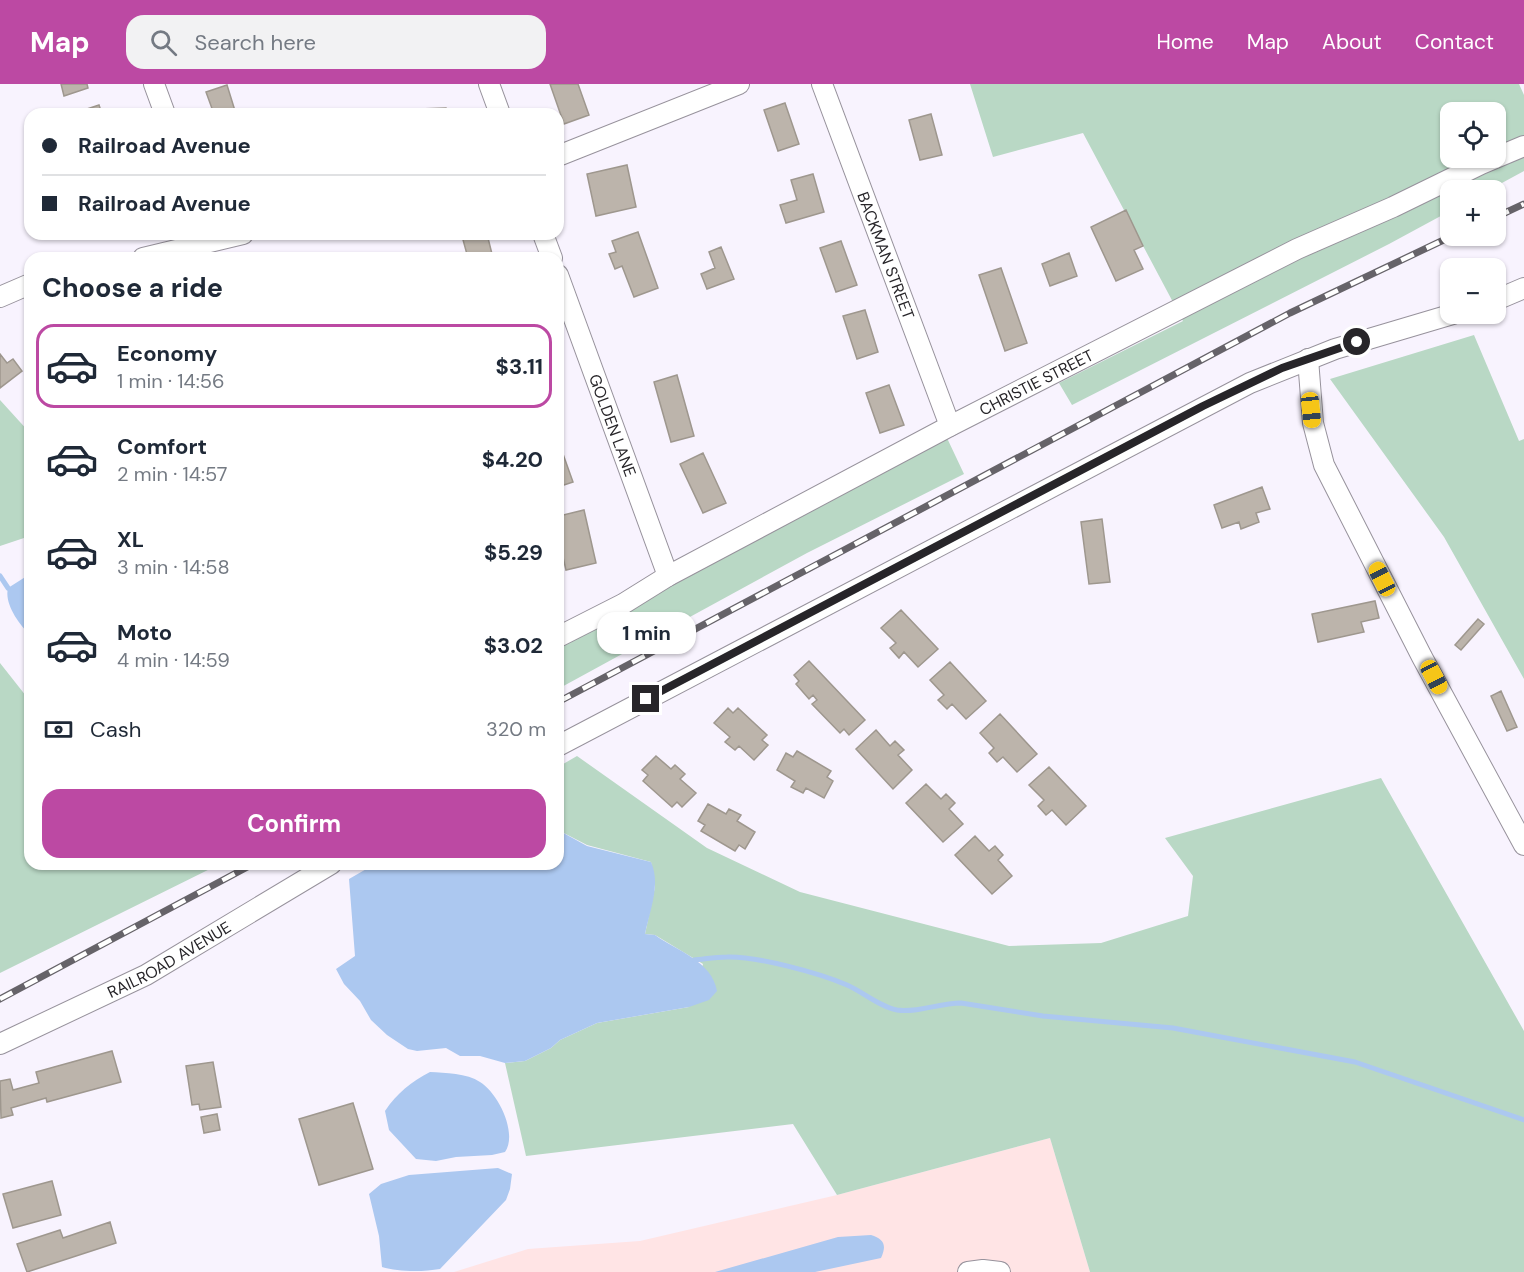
<!DOCTYPE html>
<meta charset="utf-8">
<style>
:root{--surface:#fff;--page:#f2f2f3;--text:#1f2937;--muted:#747a83;--line:#e0e1e3;--accent:#bc49a3}
body{margin:0;font-family:"DM Sans",sans-serif;background:var(--page);color:var(--text);height:100vh;display:flex;flex-direction:column;font-size:22px;white-space:nowrap}
*{box-sizing:border-box;margin:0}
p{font-size:20px;color:var(--muted)}
.icon{flex:none;width:33px;height:33px;fill:none;stroke:currentColor;stroke-width:2;stroke-linecap:round;stroke-linejoin:round}
.map{position:relative;flex:1;overflow:hidden}
.drawer{position:absolute;left:24px;top:168px;width:540px;height:618px;display:flex;flex-direction:column;background:var(--surface);border-radius:18px;box-shadow:0 2px 4px #0004}
.drawer>*{flex:none}
.hud{position:absolute;left:24px;top:24px;width:540px;height:132px;border-radius:18px;box-shadow:0 2px 4px #0004;display:grid;align-content:center;height:132px;padding:0 18px;background:var(--surface)}
.tools{position:absolute;left:1440px;top:18px;display:grid;gap:12px}
.tools a{display:grid;place-items:center;width:66px;height:66px;border-radius:12px;background:var(--surface);box-shadow:0 2px 4px #0004;font-size:30px}
.end{position:absolute;width:27px;height:27px;margin:-14px;border:8px solid #272529;background:#fff;box-shadow:0 0 0 3px #fff}
.from{border-radius:50%}
.bubble{position:absolute;height:42px;border-radius:18px;background:var(--surface);box-shadow:0 2px 4px #0004;font-size:20px;font-weight:700;line-height:42px;text-align:center}
.car{position:absolute;width:18px;height:36px;margin:-18px -9px;border-radius:8px;box-shadow:0 0 4px 2px #0007;background:linear-gradient(#f5c518 24%,#345 0 40%,#f5c518 0 76%,#345 0 86%,#f5c518 0)}
.hud b{display:flex;align-items:center;gap:21px;height:57px;font-size:22px}
.hud b+b{border-top:2px solid var(--line)}
.hud i{width:15px;height:15px;background:var(--text)}
ul{padding:0;list-style:none}
li{display:flex;align-items:center;gap:18px;height:84px;margin:0 12px 9px;padding:0 6px;border:3px solid transparent;border-radius:18px}
li div{flex:1}
li b{display:block;font-size:22px}
li em{font-style:normal;font-weight:700}
li.current{border-color:var(--accent)}
li>.icon{width:54px;height:54px;stroke-width:1.5}
h2{padding:0 18px;font-size:27px;line-height:72px}
.pay{display:flex;align-items:center;gap:15px;height:66px;padding:0 18px;font-size:22px}
.pay p{margin-inline-start:auto}
.button{display:flex;gap:12px;margin-top:auto;padding:12px 18px}
.button a{flex:1;height:69px;border-radius:18px;background:var(--accent);color:#fff;font-size:24px;font-weight:700;line-height:69px;text-align:center}
header{display:flex;align-items:center;gap:36px;box-sizing:border-box;height:84px;padding:0 30px;background:var(--accent);color:#fff}
header strong{font-size:28px}
nav{display:flex;gap:33px;margin-inline-start:auto;font-size:21px}
.search{width:420px;height:54px;background:var(--page);display:flex;align-items:center;gap:15px;box-sizing:border-box;padding:0 21px;border-radius:18px;color:var(--muted);font-size:22px}
.map>svg:first-child{display:block}
.education{fill:#ffe4e5}
.green{fill:#b9d8c5;fill-rule:evenodd}
.water{fill:#acc8f0}
.lines{fill:none;stroke-linecap:round;stroke-linejoin:round}
.stream{stroke:#acc8f0;stroke-width:5}
.building{fill:#bcb4ab;stroke:#9e978e;stroke-width:1.5}
.minor-casing{stroke:#97929c;stroke-width:22}
.minor{stroke:#fff;stroke-width:20}
.rail-casing{stroke:#666369;stroke-width:7}
.rail{stroke:#fff;stroke-width:4.5;stroke-dasharray:14;stroke-linecap:butt}
.route{stroke:#272529;stroke-width:8}
.labels{text-anchor:middle;dominant-baseline:central;stroke-width:4.5;stroke-linejoin:round;paint-order:stroke}
.street-label{font-size:16px;fill:#272529;stroke:#fff}
</style>
<header>
<strong>Map</strong>
<div class="search"><svg class="icon" aria-label="search" viewBox="0 0 24 24"><circle cx="10" cy="10" r="6"/><path d="M15 15l6 6"/></svg>Search here</div>
<nav><a>Home</a><a>Map</a><a>About</a><a>Contact</a></nav>
</header>
<div class="map">
<svg width="1524" height="1188" viewBox="0 0 1524 1188">
<rect width="100%" height="100%" fill="#f8f3fe"/>
<path class="education" d="M1050,1054l40,134h-636l74,-23 112,-8 197,-46z"/>
<path class="green" d="M970,0h549l5,11v76l-35,19h-39v21l-61,33 -317,161 -13,-22 124,-62 -100,-188 -90,24zM1450,28h46v46h-46z
M1474,251l45,106 5,-2v240l-80,-142 -114,-158z
M0,316l30,33v103l-30,10z
M947,354l17,36 -157,79 -249,136v-46z
M0,579l30,38v163h190l-220,109z
M577,672l130,92 93,44 209,54 92,-3 87,-27 5,-40 -28,-38 216,-60 143,253v241h-434l-40,-134 -213,57 -44,-71 -267,32 -21,-93 20,-2 26,-13 9,-8 37,-17 92,-16 14,-43 -48,-29 -10,-1 10,-47 -4,-25 -64,-17 -29,-15v-63z"/>
<path class="water" d="M30,490v61c-11,-11 -26,-31 -22,-47z
M558,746l29,16 64,16c10,22 -1,48 -6,72l10,1c22,16 57,26 62,56l-8,9 -20,7 -92,16 -37,17 -9,8 -26,13 -20,2 -25,-7h-20l-14,-8 -29,3 -9,-2 -21,-14 -16,-15 -11,-19 -16,-17 -8,-15 19,-13 -6,-77 26,-15h183z
M430,988c15,1 37,1 50,10 18,11 38,51 25,70l-13,3 -36,2 -20,4 -20,-2 -27,-29 -4,-19c12,-18 26,-29 45,-39z
M498,1084l14,6 -2,15 -4,11 -66,69c-17,3 -42,3 -58,-2l-3,-31 -10,-42 12,-10 28,-9z
M871,1151c13,4 16,10 10,23l-66,14h-100l123,-35z"/>
<g class="lines">
<path class="stream" d="M0,492l8,12
M694,876c11,-1 22,-3 33,-3 30,-1 92,16 120,28 16,7 33,22 50,25 21,3 42,-7 64,-7l82,13 130,12 182,34 169,58"/>
</g>
<path class="building" d="M61,0h26l1,4 -24,8z
M550,0h28l11,31 -25,9z
M227,1l9,29h-22l-8,-22z
M785,19l14,41 -21,7 -14,-41z
M99,21l3,9h-30z
M446,24l1,6h-27l-1,-5z
M931,30l11,41 -22,5 -11,-40z
M627,81l9,42 -40,9 -9,-42z
M813,90l11,38 -38,11 -6,-18 17,-5 -6,-20z
M1126,126l17,36 -9,4 9,19 -27,12 -25,-54z
M638,148l20,56 -24,9 -12,-31 -7,3 -6,-15 7,-2 -4,-11z
M472,150h15l6,24h-25l-6,-22z
M841,157l16,44 -21,7 -16,-44z
M721,163l13,32 -27,10 -6,-15 14,-6 -6,-16z
M1069,169l8,23 -27,10 -8,-22z
M1001,184l26,75 -22,8 -26,-76z
M865,226l13,42 -21,7 -14,-43z
M0,270l7,9 6,-4 9,12 -22,17z
M677,291l17,61 -23,6 -17,-60z
M889,301l15,40 -24,8 -14,-40z
M558,356l15,42 -15,5z
M703,369l23,50 -23,10 -23,-49z
M1262,403l8,22 -14,4 3,9 -18,7 -2,-7 -17,6 -8,-23z
M584,426l12,53 -30,7 -8,-34v-5l4,-1 -3,-14z
M1102,435l8,63 -21,2 -8,-62z
M1375,517l4,17 -18,4 3,10 -46,10 -6,-28z
M901,526l37,39 -20,18 -14,-15 -5,6 -9,-10 6,-5 -15,-15z
M1478,535l6,5 -23,26 -6,-5z
M809,577l56,59 -16,15 -5,-6 -4,4 -28,-29 5,-4 -4,-5 -4,4 -13,-15 3,-3 -5,-6z
M950,578l36,39 -20,18 -14,-15 -5,5 -9,-9 6,-5 -14,-15z
M1501,607l16,36 -10,4 -16,-35z
M728,624l5,5 5,-5 29,27 -5,5 6,5 -14,15 -15,-14 -4,4 -10,-8 5,-5 -16,-14z
M1000,630l37,40 -20,18 -14,-15 -6,5 -8,-9 5,-5 -14,-15z
M876,646l14,16 5,-5 9,9 -6,5 14,15 -19,19 -37,-40z
M797,667l34,20 -4,6 6,4 -9,17 -18,-10 -3,5 -12,-6 4,-6 -18,-11 9,-17 7,4z
M656,672l15,13 4,-4 10,9 -5,5 16,14 -14,14 -5,-5 -5,5 -29,-26 5,-6 -6,-5z
M1049,683l37,39 -20,19 -14,-15 -6,5 -8,-9 6,-6 -15,-15z
M926,700l15,15 5,-5 9,9 -6,6 14,15 -20,18 -37,-39z
M708,720l18,10 3,-5 12,6 -4,6 18,11 -10,17 -6,-4 -4,6 -34,-20 4,-6 -7,-4z
M975,752l14,15 6,-5 8,9 -5,5 14,16 -20,18 -37,-39z
M112,967l9,31 -74,20 -1,-4 -35,10 2,7 -12,3 -1,-37 10,-2 3,11 26,-7 -3,-11z
M213,978l8,45 -21,3 -1,-6 -7,1 -6,-39z
M353,1019l20,66 -54,16 -20,-66z
M217,1030l3,16 -16,3 -3,-16z
M52,1097l9,34 -48,13 -10,-34z
M110,1138l6,21 -89,29 -10,-28 43,-14 3,8z"/>
<g class="lines">
<g class="minor-casing">
<g id="minor">
<path d="M154,0l11,30"/>
<path d="M489,0l11,30"/>
<path id="s1" d="M822,0l128,342"/>
<path d="M558,72l181,-72"/>
<path d="M543,150l9,24"/>
<path d="M143,174l100,-24"/>
<path id="s2" d="M558,191l110,301"/>
<path d="M0,213l30,-13"/>
<path d="M1496,216l28,-12"/>
<path d="M1308,275l5,64 11,42 98,192 102,188"/>
<path id="s3" d="M558,553l65,-33 45,-28 282,-150 347,-177 96,-42 88,-43 43,-18"/>
<path d="M558,662l692,-363 85,-34 118,-35"/>
<path id="s4" d="M0,960l146,-69 185,-111"/>
<path d="M968,1188l15,-2 17,2"/>
</g>
</g>
<use href="#minor" class="minor"/>
<g class="rail-casing">
<path id="rail" d="M1496,133l28,-13
M558,618l732,-389 162,-77
M0,915l253,-135"/>
</g>
<use href="#rail" class="rail"/>
</g>
<g class="lines">
<path class="route" d="M646,615l557,-293 79,-38 75,-26"/>
</g>
<g class="labels">
<g class="street-label">
<text stroke="none"><textPath href="#s1" startOffset="183">BACKMAN STREET</textPath></text>
<text stroke="none"><textPath href="#s3" startOffset="542">CHRISTIE STREET</textPath></text>
<text stroke="none"><textPath href="#s2" startOffset="160">GOLDEN LANE</textPath></text>
<text stroke="none"><textPath href="#s4" startOffset="189">RAILROAD AVENUE</textPath></text>
</g>
</g>
</svg>
<div class="tools">
<a><svg class="icon" aria-label="locate" viewBox="0 0 24 24"><circle cx="12" cy="12" r="6"/><path d="M12 2v4M12 18v4M2 12h4M18 12h4"/></svg></a>
<a>+</a>
<a>−</a>
</div>
<i class="end from" style="left:1357px;top:258px"></i>
<i class="end" style="left:646px;top:615px"></i>
<div class="bubble" style="left:597px;top:528px;width:99px">1 min</div>
<i class="car" style="left:1311px;top:326px;rotate:174deg"></i>
<i class="car" style="left:1382px;top:495px;rotate:333deg"></i>
<i class="car" style="left:1434px;top:593px;rotate:152deg"></i>
<div class="hud">
<b><i class="from"></i>Railroad Avenue</b>
<b><i></i>Railroad Avenue</b>
</div>
<section class="drawer">
<h2>Choose a ride</h2>
<ul>
<li class="current"><svg class="icon" aria-label="car" viewBox="0 0 24 24"><path d="M5 17H2v-5l4-1 3-4h7l3 4 3 1v5h-3M9 17h6M6 11h13"/><circle cx="7" cy="17" r="2"/><circle cx="17" cy="17" r="2"/></svg><div><b>Economy</b><p>1 min · 14:56</p></div><em>$3.11</em></li>
<li><svg class="icon" aria-label="car" viewBox="0 0 24 24"><path d="M5 17H2v-5l4-1 3-4h7l3 4 3 1v5h-3M9 17h6M6 11h13"/><circle cx="7" cy="17" r="2"/><circle cx="17" cy="17" r="2"/></svg><div><b>Comfort</b><p>2 min · 14:57</p></div><em>$4.20</em></li>
<li><svg class="icon" aria-label="car" viewBox="0 0 24 24"><path d="M5 17H2v-5l4-1 3-4h7l3 4 3 1v5h-3M9 17h6M6 11h13"/><circle cx="7" cy="17" r="2"/><circle cx="17" cy="17" r="2"/></svg><div><b>XL</b><p>3 min · 14:58</p></div><em>$5.29</em></li>
<li><svg class="icon" aria-label="car" viewBox="0 0 24 24"><path d="M5 17H2v-5l4-1 3-4h7l3 4 3 1v5h-3M9 17h6M6 11h13"/><circle cx="7" cy="17" r="2"/><circle cx="17" cy="17" r="2"/></svg><div><b>Moto</b><p>4 min · 14:59</p></div><em>$3.02</em></li>
</ul>
<div class="pay"><svg class="icon" aria-label="cash" viewBox="0 0 24 24"><path d="M3 7h18v10H3z"/><circle cx="12" cy="12" r="2"/></svg>Cash<p>320 m</p></div>
<div class="button"><a>Confirm</a></div>
</section>
</div>
